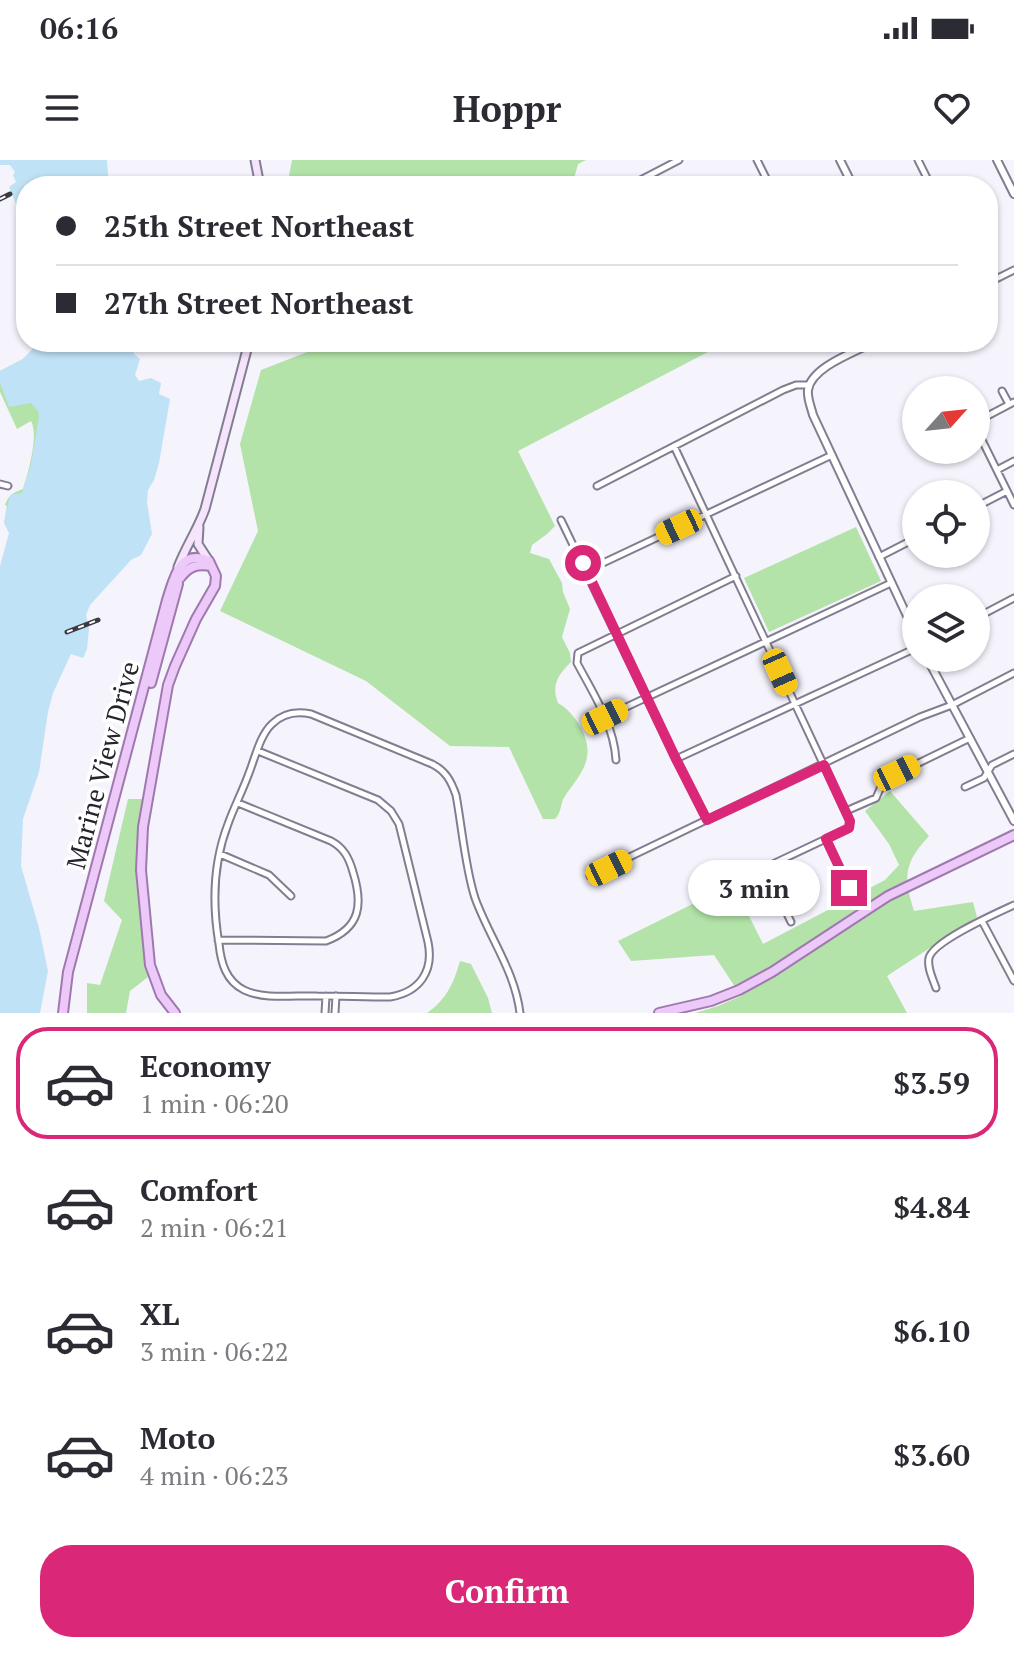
<!DOCTYPE html>
<meta charset="utf-8">
<style>
:root{--surface:#fff;--page:#f7f7f7;--text:#2b2b33;--muted:#7c7c81;--line:#e1e1e2;--accent:#db2777}
body{margin:0;font-family:"PT Serif",serif;background:var(--page);color:var(--text);height:100vh;display:flex;flex-direction:column;font-size:30px;white-space:nowrap}
*{box-sizing:border-box;margin:0}
p{font-size:26px;color:var(--muted)}
.icon{flex:none;width:44px;height:44px;fill:none;stroke:currentColor;stroke-width:2;stroke-linecap:round;stroke-linejoin:round}
.map{position:relative;height:853px;overflow:hidden}
.details{display:flex;flex-direction:column;background:var(--surface);flex:1}
.details>*{flex:none}
.guide{position:absolute;left:16px;top:16px;width:982px;height:176px;border-radius:32px;box-shadow:0 2px 6px #0004;display:grid;align-content:center;height:176px;padding:0 40px;background:var(--surface)}
.needle{width:52px;rotate:63deg}
.tools{position:absolute;left:902px;top:216px;display:grid;gap:16px}
.tools a{display:grid;place-items:center;width:88px;height:88px;border-radius:50%;background:var(--surface);box-shadow:0 2px 6px #0004;font-size:40px}
.end{position:absolute;width:36px;height:36px;margin:-18px;border:10px solid #db2777;background:#fff;box-shadow:0 0 0 4px #fff}
.from{border-radius:50%}
.bubble{position:absolute;height:56px;border-radius:28px;background:var(--surface);box-shadow:0 2px 6px #0004;font-size:26px;font-weight:800;line-height:56px;text-align:center}
.car{position:absolute;width:24px;height:48px;margin:-24px -12px;border-radius:10px;box-shadow:0 0 6px 2px #0007;background:linear-gradient(#f5c518 24%,#345 0 40%,#f5c518 0 76%,#345 0 86%,#f5c518 0)}
.guide b{display:flex;align-items:center;gap:28px;height:76px;font-size:30px}
.guide b+b{border-top:2px solid var(--line)}
.guide i{width:20px;height:20px;background:var(--text)}
ul{padding:14px 0 0;list-style:none}
li{display:flex;align-items:center;gap:24px;height:112px;margin:0 16px 12px;padding:0 24px;border:4px solid transparent;border-radius:32px}
li div{flex:1}
li b{display:block;font-size:30px}
li em{font-style:normal;font-weight:800}
li.current{border-color:var(--accent)}
li>.icon{width:72px;height:72px;stroke-width:1.5}
.action{display:flex;gap:16px;margin-top:auto;padding:16px 40px}
.action a{flex:1;height:92px;border-radius:32px;background:var(--accent);color:#fff;font-size:32px;font-weight:800;line-height:92px;text-align:center}
.status{display:flex;justify-content:space-between;align-items:center;height:56px;padding:0 40px;background:var(--surface);direction:ltr}
.status svg{height:22px;fill:currentColor}
header{display:flex;justify-content:space-between;align-items:center;height:104px;padding:0 40px;background:var(--surface);font-size:36px;font-weight:800}
.map>svg:first-child{display:block}
.green{fill:#b3e3a8}
.water{fill:#c0e2f6}
.lines{fill:none;stroke-linecap:round;stroke-linejoin:round}
.minor-casing{stroke:#827d91;stroke-width:9}
.tertiary-casing{stroke:#827d91;stroke-width:10}
.secondary-casing{stroke:#827d91;stroke-width:11}
.primary-casing{stroke:#9f78ae;stroke-width:12}
.minor{stroke:#fff;stroke-width:5}
.tertiary{stroke:#fff;stroke-width:6}
.secondary{stroke:#f6e4fc;stroke-width:7}
.primary{stroke:#ecc9f8;stroke-width:8}
.rail-casing{stroke:#3c3a42;stroke-width:5}
.rail{stroke:#fff;stroke-width:2;stroke-dasharray:6;stroke-linecap:butt}
.route{stroke:#db2777;stroke-width:10}
.labels{text-anchor:middle;dominant-baseline:central;stroke-width:7;stroke-linejoin:round;paint-order:stroke}
.street-label{font-size:26px;fill:#25232b;stroke:#fff}
</style>
<div class="status"><b>06:16</b><svg viewBox="0 0 49 12"><path d="M0 12V9h3v3zM5 12V6h3v6zM10 12V3h3v9zM15 12V0h3v12zM26 1h20v11H26zM47 4h2v5h-2z"/></svg></div>
<header><svg class="icon" aria-label="menu" viewBox="0 0 24 24"><path d="M4 6h16M4 12h16M4 18h16"/></svg>Hoppr<svg class="icon" aria-label="heart" viewBox="0 0 24 24"><path d="M12 20l-8-8c-3-5 5-10 8-4 3-6 11-1 8 4z"/></svg></header>
<div class="map">
<svg width="1014" height="853" viewBox="0 0 1014 853">
<rect width="100%" height="100%" fill="#f5f3fc"/>
<path class="green" d="M292,0h294l-8,4 -6,22h-285z
M30,182h11l3,110 -32,68 -8,3 3,-17 -2,-1c4,-10 7,-12 18,-16 5,-16 16,-53 8,-68l-14,8 -17,-37v-21l23,-12 10,-10z
M333,182h394l-209,109 37,75 -8,8 -15,11 -2,8 19,6 13,24 1,9 7,17 -8,28 8,16 1,9c-13,13 -20,23 -13,41 16,9 33,34 29,54 -2,14 -14,27 -22,39 -5,7 -3,16 -10,23h-12l-34,-72 -59,-1 -84,-65 -146,-70 38,-80 -18,-87 21,-74z
M856,367l25,54 -112,51 -25,-54z
M890,631l39,45c-25,27 -26,40 -15,75l59,-9 4,15 -90,59 20,37h-212l23,-7 23,-10 -27,-41 -83,6 -13,-20 115,-57 30,60 122,-64 14,-15 -10,-21 -24,-33z
M128,639h14l-6,54 1,30 11,94 -18,14 -4,22h-39v-30l13,2 22,-65 -18,-19z
M460,801l11,3 17,34 4,15h-65c19,-13 27,-30 33,-52z"/>
<path class="water" d="M0,0h107l2,26h-83v111l-5,-81 -12,-29 7,-5 -3,-7 2,-3 -5,-7h-10z
M30,182h101l3,12 6,5 -5,16 4,6 12,-3 10,5 -2,11 11,5 -11,64 -5,17 -6,10 -1,12 5,32 -11,21 -10,5 -41,45 -4,10 3,14 -2,20 -4,9 -12,-4 -18,39 -5,19 -9,60 -16,47 -2,47 18,62 9,43 -8,42h-40v-447l9,-33 -5,-10 6,-28 12,-2 9,-29 8,-47 -1,-6 -7,-8 -22,4 -9,-24v-12l23,-12 10,-10z"/>
<g class="lines">
<g class="minor-casing">
<path id="minor" d="M757,0l13,26
M918,0l13,26
M629,26l50,-26
M988,123l26,-13
M954,225l2,5
M1002,231l7,13
M976,262l38,-20
M976,268l38,77
M674,286l176,375 -1,7 -91,43
M997,310l17,-9
M0,324l8,2
M597,326l186,-96 13,-5h13
M976,347l31,-16
M561,360l115,239 31,61
M879,397l37,-19
M586,411l246,-116
M976,458l38,-20
M605,557l286,-134
M258,591l120,49 13,11 8,13 29,118c6,29 -8,50 -38,55 -24,0 -49,-1 -73,-1 -22,-1 -52,4 -73,-6 -18,-9 -23,-27 -25,-46 -7,-41 -6,-81 9,-120 6,-17 15,-34 21,-51 6,-15 11,-38 23,-49 11,-11 25,-13 39,-10l121,50c14,7 19,17 24,31 6,32 9,72 19,103 14,39 40,73 45,115
M676,599l240,-111
M616,600c-2,-35 -23,-67 -39,-97l1,-10 158,-77
M965,627l19,-9 8,-13 22,-11
M846,651l30,-13 7,-16 7,-5 80,-39
M826,679l23,49
M220,694l49,21 22,21
M765,708l26,54
M590,716l330,-159 32,-12 62,-32
M982,761l32,60
M218,780l108,1c35,-13 37,-37 27,-69 -4,-14 -9,-24 -22,-31l-93,-38
M936,828c-3,-9 -9,-20 -7,-30 4,-17 68,-45 85,-53
M325,853l1,-17
M335,853l1,-17"/>
</g>
<g class="tertiary-casing">
<path id="tertiary" d="M840,0l13,26
M997,0l17,34
M874,182c-19,10 -63,25 -66,48 -1,8 3,17 5,25l103,220
M927,498l87,163"/>
</g>
<g class="secondary-casing">
<path id="secondary" d="M255,0l5,26
M199,367l-1,17 11,17
M178,407c8,-21 20,-38 27,-58l44,-167"/>
</g>
<g class="primary-casing">
<path id="primary" d="M180,418c9,-12 16,-14 31,-12
M151,523l27,-99
M63,853l5,-41 99,-372c7,-21 12,-52 42,-39l7,15 -1,10 -19,33 -21,47 -7,19 -25,142 -2,43 9,95 11,30 14,18
M659,853l52,-12 28,-11 33,-18 116,-76 126,-61"/>
</g>
<use href="#minor" class="minor"/>
<use href="#tertiary" class="tertiary"/>
<use href="#secondary" class="secondary"/>
<use href="#primary" class="primary"/>
<g class="rail-casing">
<path id="rail" d="M0,39l10,-5
M67,472l31,-12"/>
</g>
<use href="#rail" class="rail"/>
</g>
<g class="lines">
<path class="route" d="M583,403l93,196 31,61 117,-55 26,56 -1,7 -23,11 23,49"/>
</g>
<g class="labels">
<g class="street-label">
<text transform="translate(102 605) rotate(-75)">Marine View Drive</text>
</g>
</g>
</svg>
<div class="tools">
<a><svg class="needle" viewBox="-14 -14 28 28"><path d="M0-13l5 13h-10z" fill="#e53935"/><path d="M0 13l5-13h-10z" fill="#7c7c81"/></svg></a>
<a><svg class="icon" aria-label="locate" viewBox="0 0 24 24"><circle cx="12" cy="12" r="6"/><path d="M12 2v4M12 18v4M2 12h4M18 12h4"/></svg></a>
<a><svg class="icon" aria-label="layers" viewBox="0 0 24 24"><path d="M12 4l9 5-9 5-9-5zM3 14l9 5 9-5"/></svg></a>
</div>
<i class="end from" style="left:583px;top:403px"></i>
<i class="end" style="left:849px;top:728px"></i>
<div class="bubble" style="left:688px;top:700px;width:132px">3 min</div>
<i class="car" style="left:679px;top:367px;rotate:245deg"></i>
<i class="car" style="left:780px;top:512px;rotate:156deg"></i>
<i class="car" style="left:605px;top:557px;rotate:64deg"></i>
<i class="car" style="left:897px;top:613px;rotate:64deg"></i>
<i class="car" style="left:609px;top:708px;rotate:64deg"></i>
<div class="guide">
<b><i class="from"></i>25th Street Northeast</b>
<b><i></i>27th Street Northeast</b>
</div>
</div>
<section class="details">
<ul>
<li class="current"><svg class="icon" aria-label="car" viewBox="0 0 24 24"><path d="M5 17H2v-5l4-1 3-4h7l3 4 3 1v5h-3M9 17h6M6 11h13"/><circle cx="7" cy="17" r="2"/><circle cx="17" cy="17" r="2"/></svg><div><b>Economy</b><p>1 min · 06:20</p></div><em>$3.59</em></li>
<li><svg class="icon" aria-label="car" viewBox="0 0 24 24"><path d="M5 17H2v-5l4-1 3-4h7l3 4 3 1v5h-3M9 17h6M6 11h13"/><circle cx="7" cy="17" r="2"/><circle cx="17" cy="17" r="2"/></svg><div><b>Comfort</b><p>2 min · 06:21</p></div><em>$4.84</em></li>
<li><svg class="icon" aria-label="car" viewBox="0 0 24 24"><path d="M5 17H2v-5l4-1 3-4h7l3 4 3 1v5h-3M9 17h6M6 11h13"/><circle cx="7" cy="17" r="2"/><circle cx="17" cy="17" r="2"/></svg><div><b>XL</b><p>3 min · 06:22</p></div><em>$6.10</em></li>
<li><svg class="icon" aria-label="car" viewBox="0 0 24 24"><path d="M5 17H2v-5l4-1 3-4h7l3 4 3 1v5h-3M9 17h6M6 11h13"/><circle cx="7" cy="17" r="2"/><circle cx="17" cy="17" r="2"/></svg><div><b>Moto</b><p>4 min · 06:23</p></div><em>$3.60</em></li>
</ul>
<div class="action"><a>Confirm</a></div>
</section>
